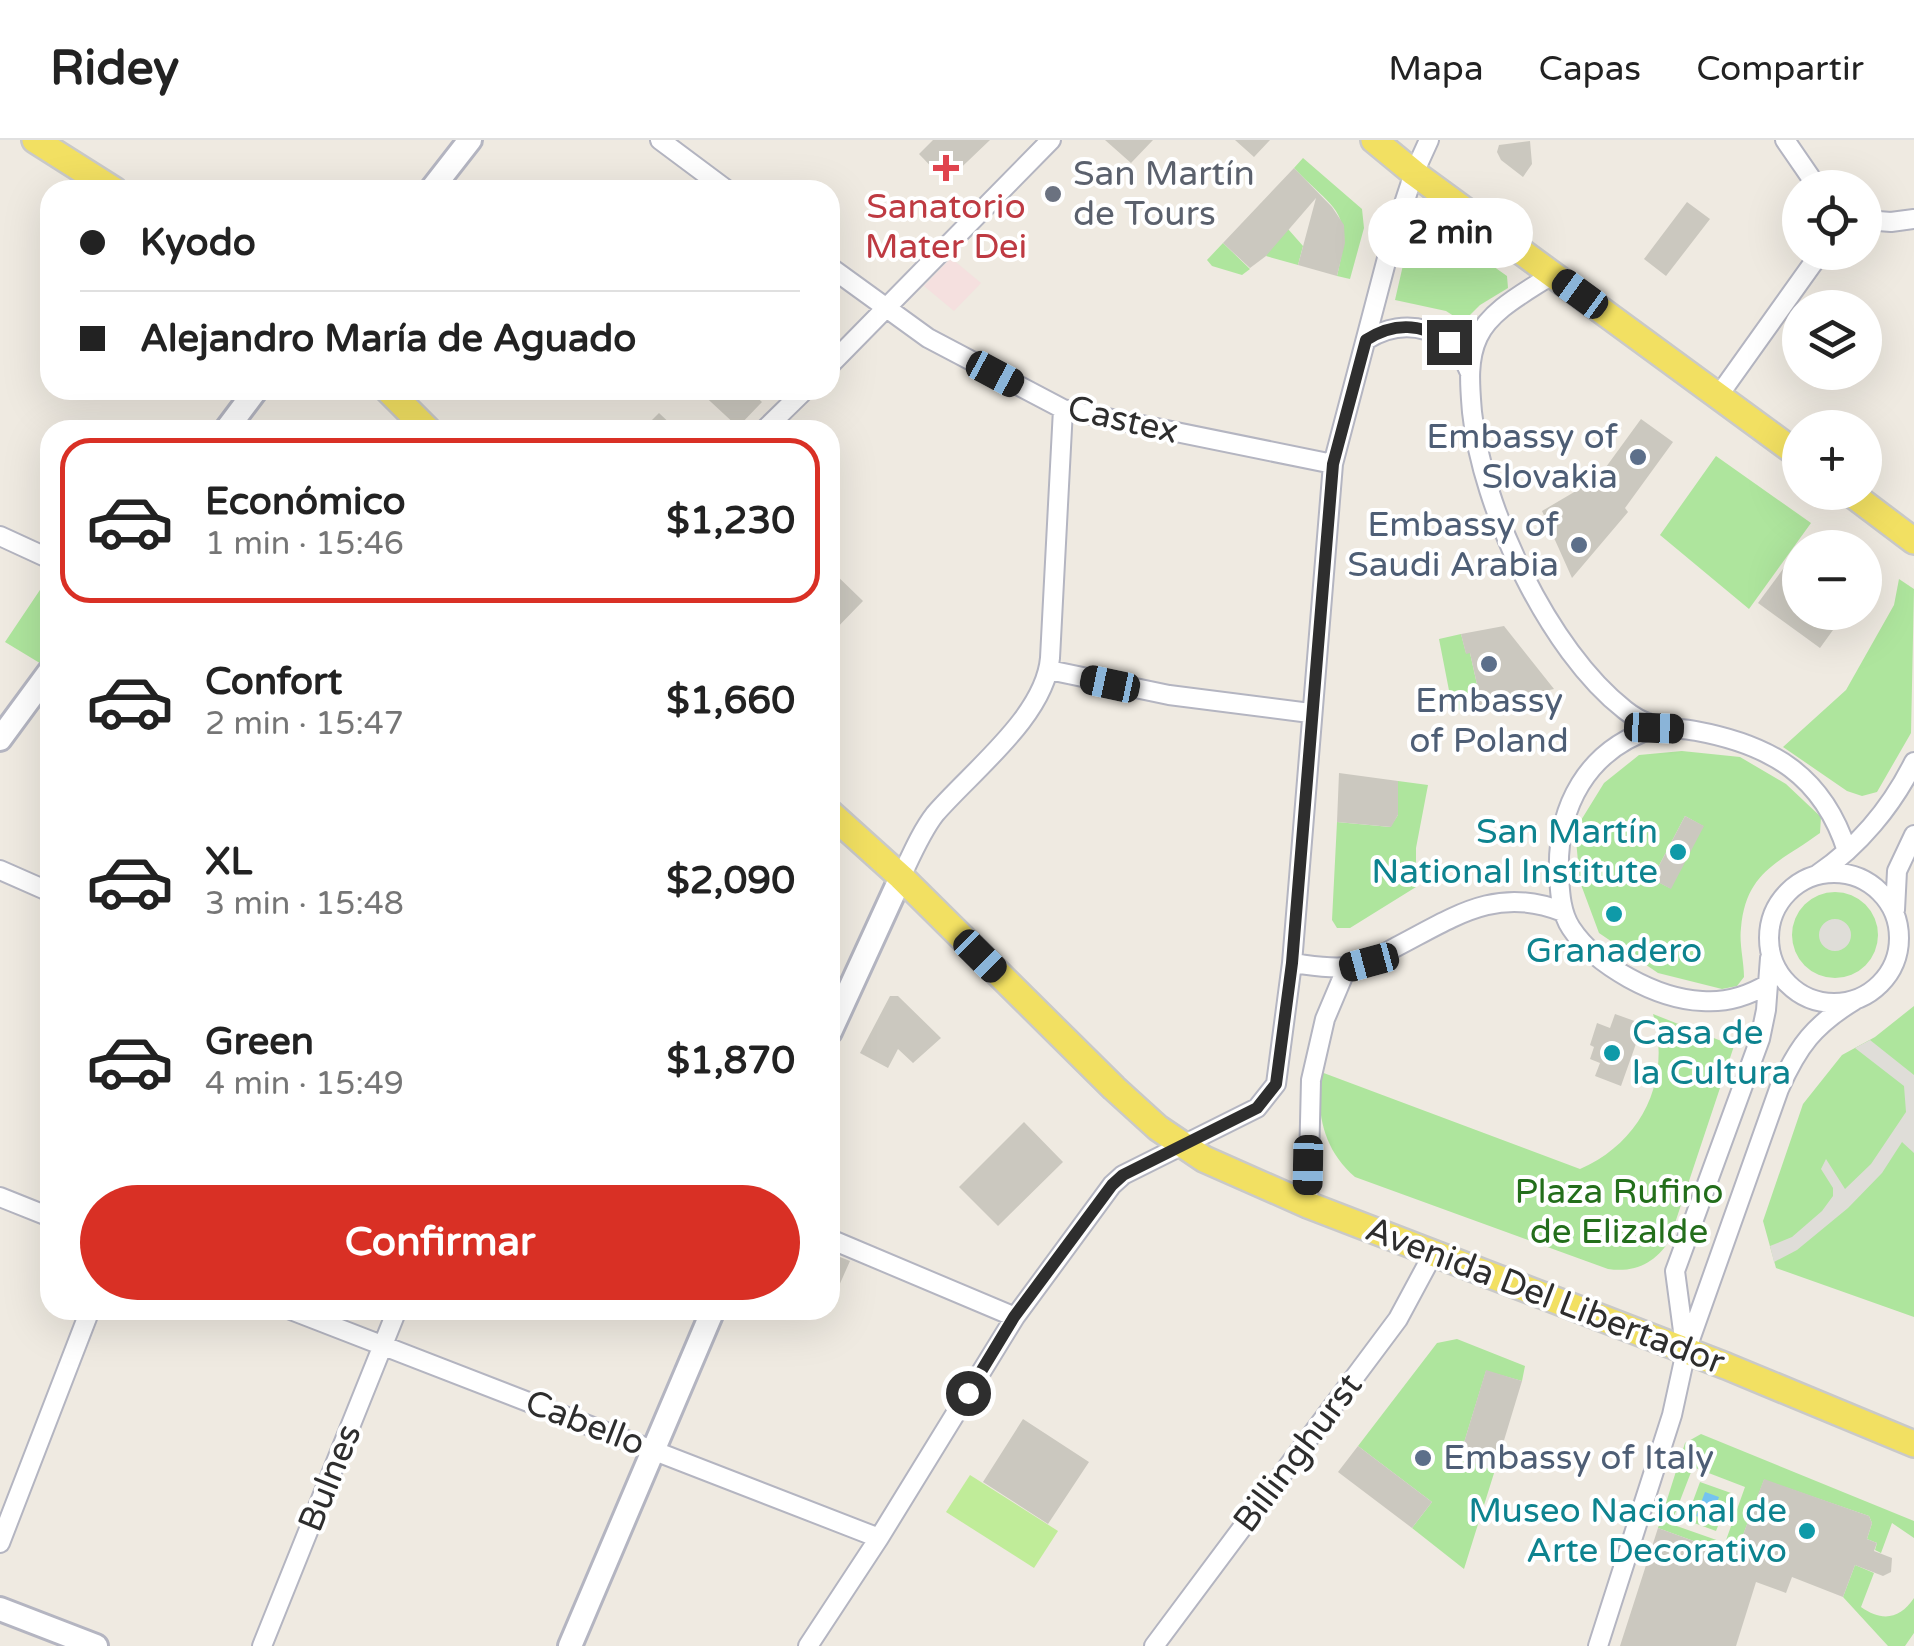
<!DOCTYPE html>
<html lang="es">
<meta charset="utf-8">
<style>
:root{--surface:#fff;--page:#f2f2f2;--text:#222;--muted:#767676;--line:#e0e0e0;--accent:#d93025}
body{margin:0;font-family:"Varela Round",sans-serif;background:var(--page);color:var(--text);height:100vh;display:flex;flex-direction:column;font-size:38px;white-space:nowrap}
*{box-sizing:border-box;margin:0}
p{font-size:32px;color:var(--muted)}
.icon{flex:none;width:55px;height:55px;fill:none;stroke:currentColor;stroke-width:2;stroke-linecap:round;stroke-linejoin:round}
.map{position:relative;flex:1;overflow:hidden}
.panel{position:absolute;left:40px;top:280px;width:800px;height:900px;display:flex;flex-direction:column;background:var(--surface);border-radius:30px;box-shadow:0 10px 40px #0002}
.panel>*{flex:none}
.banner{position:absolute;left:40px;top:40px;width:800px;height:220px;border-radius:30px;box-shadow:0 10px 40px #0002;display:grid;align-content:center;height:220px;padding:0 40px;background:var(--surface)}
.fabs{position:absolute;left:1782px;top:30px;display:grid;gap:20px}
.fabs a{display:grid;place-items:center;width:100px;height:100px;border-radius:50%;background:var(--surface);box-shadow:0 10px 40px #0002;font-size:50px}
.end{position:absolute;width:45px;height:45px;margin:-22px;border:12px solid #2e2e2e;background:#fff;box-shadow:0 0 0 5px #fff}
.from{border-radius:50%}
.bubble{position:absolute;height:70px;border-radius:35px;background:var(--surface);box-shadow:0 10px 40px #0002;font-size:32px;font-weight:700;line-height:70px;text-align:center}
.car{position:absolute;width:30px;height:60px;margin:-30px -15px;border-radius:12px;box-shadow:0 0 8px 2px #0007;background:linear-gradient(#222 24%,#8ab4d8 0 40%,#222 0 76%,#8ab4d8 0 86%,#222 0)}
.banner b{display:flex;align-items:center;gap:35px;height:95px;font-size:38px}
.banner b+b{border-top:2px solid var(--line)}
.banner i{width:25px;height:25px;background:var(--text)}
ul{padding:18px 0 0;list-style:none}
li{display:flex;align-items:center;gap:30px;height:165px;margin:0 20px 15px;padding:0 20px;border:5px solid transparent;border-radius:30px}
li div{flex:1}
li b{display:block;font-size:38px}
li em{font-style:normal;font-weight:700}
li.selected{border-color:var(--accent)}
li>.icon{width:90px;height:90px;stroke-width:1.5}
.cta{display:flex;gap:20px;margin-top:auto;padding:20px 40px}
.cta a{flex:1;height:115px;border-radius:60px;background:var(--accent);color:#fff;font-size:40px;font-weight:700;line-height:115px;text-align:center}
header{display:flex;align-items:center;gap:60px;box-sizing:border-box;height:140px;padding:0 50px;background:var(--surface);border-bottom:2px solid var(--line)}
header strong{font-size:48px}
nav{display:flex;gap:55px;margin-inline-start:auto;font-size:35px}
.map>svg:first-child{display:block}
.medical{fill:#f5e0df}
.green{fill:#aee59d;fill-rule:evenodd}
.pitch{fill:#c0ec99}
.plaza{fill:#dfddd8}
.water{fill:#74c3f0}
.building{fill:#cbc8bf}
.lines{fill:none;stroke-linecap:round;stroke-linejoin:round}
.street-casing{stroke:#b4b5c1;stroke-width:22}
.secondary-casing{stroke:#b4b5c1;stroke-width:28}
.primary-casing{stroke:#c9c9c9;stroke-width:30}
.street{stroke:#fff;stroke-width:18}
.secondary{stroke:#fff;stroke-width:22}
.primary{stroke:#f2e062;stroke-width:25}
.route{stroke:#2e2e2e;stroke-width:12}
.health-dot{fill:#e0444e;stroke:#fff;stroke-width:4}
.worship-dot{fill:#6b7280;stroke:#fff;stroke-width:4}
.service-dot{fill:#5c6f8a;stroke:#fff;stroke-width:4}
.culture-dot{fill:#0f9aa8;stroke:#fff;stroke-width:4}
.labels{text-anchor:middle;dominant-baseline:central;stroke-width:8;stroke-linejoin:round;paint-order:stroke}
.worship-label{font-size:35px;fill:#5b616d;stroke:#fff;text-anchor:start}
.health-label{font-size:35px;fill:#be3a42;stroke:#fff}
.street-label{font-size:35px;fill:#2e2e2e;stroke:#fff}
.service-label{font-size:35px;fill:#4e5e75;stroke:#fff;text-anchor:end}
.culture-label{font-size:35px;fill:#0d838f;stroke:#fff;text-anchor:end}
.park-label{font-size:35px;fill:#236e1b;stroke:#fff}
</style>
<header>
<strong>Ridey</strong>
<nav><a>Mapa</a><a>Capas</a><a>Compartir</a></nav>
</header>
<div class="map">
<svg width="1914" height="1506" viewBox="0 0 1914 1506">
<rect width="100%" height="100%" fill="#efeae1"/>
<path class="medical" d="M951,118l30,25 -27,28 -30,-25z"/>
<path class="green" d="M1303,18l59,51 2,19 -14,51 -13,-3c16,-67 0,-63 -43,-108z
M1425,78l82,58 1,12 -28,17 -17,17 -17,-11 -51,-11 14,-61 11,-20z
M1281,81l22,25 -5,19 -32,-9z
M1223,103l27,26 -8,6 -30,-9 -5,-6z
M1716,316l95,67 -62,86 -89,-74z
M50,435v90l-2,3 -43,-26z
M1899,439l15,10 -3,144 -34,59 -15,4 -15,-5 -64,-44 63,-57 48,-85z
M1461,494l5,19h4l8,36 -4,2 4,15 -25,5 -14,-72z
M1682,611l58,6 46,27 35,33 -1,16c-41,30 -74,38 -79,95 -2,16 3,33 3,49l-7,9 -15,3 -64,-16 -59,-40 -19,-51 -5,-52 29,-47 35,-28zM1685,676l18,10 -33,62 -18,-9z
M1398,641l30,4 -12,63v39l-66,41h-13l-5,-8 5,-98 53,5 8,-12z
M1792 795a43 43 0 1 1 86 0a43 43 0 1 1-86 0Z
M1914,866v311l-138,-49 -13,-47 40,-117 39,-49 33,-18z
M1653,874l81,32 -65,195c-14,22 -34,32 -61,28l-253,-92c-32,-28 -39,-64 -34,-105l259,97c62,-27 92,-90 73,-155z
M1457,1199l68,27 -3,15 -36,-10 -27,88 36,11 -31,99 -52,-41 20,-26 -74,-56 79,-103z
M1701,1294l213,87v17l-22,-15 -11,30 -6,-3 2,-7 -10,-4 5,-16 -3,-7 -105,-36 -29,76 -77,-28 27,-85zM1693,1327l52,20 -20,56 -54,-19z
M1700,1342l31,11 -15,38 -30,-11z
M1855,1425l19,8 -13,34c21,15 39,12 53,-9v35l-9,13h-17l-45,-49z"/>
<path class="pitch" d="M970,1335l88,56 -24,37 -88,-56z"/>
<path class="plaza" d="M1819 795a16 16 0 1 1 32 0a16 16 0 1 1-32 0Z
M1870,900l44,35v78l-12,-11 -20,31 -34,35 -51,42 -23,12 -4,-16 22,-9 30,-26 11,-15v-8l-12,-19 5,-10 19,30 26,-25 35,-52 -2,-26 -49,-38z"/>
<path class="water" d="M1705,1352l14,5 -9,24 -14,-5z"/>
<path class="building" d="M933,0h57l-44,42 -27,-28z
M1105,0h48l-22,23z
M1235,0h35l-16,17z
M1530,1l2,23 -9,13 -22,-17 -4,-8 2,-7z
M1294,28l38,39 12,18 1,18 -8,33 -39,-11 18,-67 -50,58 -16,12 -27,-25z
M1687,62l23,17 -44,57 -22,-17z
M698,250h51l13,12 -24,25z
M659,273l18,17h-35z
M1641,279l32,23 -48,66 3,4 -56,66 -30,-67 56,-33z
M1800,406v66h46l-26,36 -62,-45z
M830,429l33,32 -33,34z
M1504,486l50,63 -76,17 -4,-16 4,-1 -8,-36 -4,1 -5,-20z
M1339,633l59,8v34l-7,12 -54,-5z
M1685,676l19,10 -33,63 -19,-10z
M890,856h8l43,42 -28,25 -15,-14 -10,19 -28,-15z
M1615,874l28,10 -22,62 -26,-10 5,-13 -10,-4 4,-12 -4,-2 7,-22 13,5z
M1024,982l39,40 -65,64 -39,-39z
M830,1113l20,8 -20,45z
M1486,1230l36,11 -27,89 -36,-11z
M1023,1279l66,43 -41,62 -65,-42z
M1358,1306l74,56 -20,26 -74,-56z
M1764,1339l105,37 3,7 -5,16 10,4 -3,8 18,7 -1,14 -8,4 -28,-11 -12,32 -51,-20 -6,16 -30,-11 -20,64h-116l38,-118 77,28z"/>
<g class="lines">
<g class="street-casing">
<path id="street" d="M660,0l67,50
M1785,0l33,48
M1865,80l26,2 23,-3
M830,127l98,71 135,71 270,55
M1553,134c-25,17 -62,35 -75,63 -11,23 -8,50 -6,75 10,96 76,238 153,298 25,20 42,16 71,21 76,14 127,45 151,120
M1366,200c40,-25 86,-12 104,33
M830,225l221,-225
M1719,255l102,-143
M764,290l41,-40
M0,396l50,23
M1049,530l120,25 141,18
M1655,588c-68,21 -99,79 -96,148 1,17 2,37 12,52 25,38 86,71 131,73 24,2 46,-5 66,-17
M0,730l50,22
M1769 798a65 65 0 1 1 130 0a65 65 0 1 1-130 0Z
M1818,734c41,-28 74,-68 96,-112
M901,737c10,-21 20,-45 34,-63 37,-43 110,-98 115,-156l13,-249
M1895,770l2,-39 17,-36
M1292,823c17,2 36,6 54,4 18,-1 34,-11 50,-20 58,-30 101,-62 167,-35
M0,1057l50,20
M1308,1065l3,-125 14,-61 22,-52
M830,1099l185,78
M291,1170l588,228
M1685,1206l-10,-75 85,-232 6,-29 4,-52
M0,1403l90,-233
M262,1506l135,-336
M808,1506l71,-108 136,-221 97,-132 11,-10 134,-67 19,-24 16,-121 41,-499 58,-221 23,-70 15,-33
M1154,1506l244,-327 35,-65
M1598,1506l74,-231 14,-64 93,-262c19,-43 35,-64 76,-89"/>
</g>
<g class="secondary-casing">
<path id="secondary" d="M431,50l39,-50
M226,290l30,-40
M0,599l50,-68
M830,892l71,-155
M0,1469l96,37
M570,1506l143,-336"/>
</g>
<g class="primary-casing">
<path id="primary" d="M35,0l79,50
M1374,0l40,33 386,283
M388,250l40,40
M1849,352l65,49
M830,673l71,64 213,211 44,40 46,31 104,46 418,161 188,78"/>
</g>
<use href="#street" class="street"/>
<use href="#secondary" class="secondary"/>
<use href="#primary" class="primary"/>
</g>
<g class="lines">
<path class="route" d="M968,1253l46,-76 98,-132 11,-10 134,-67 19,-24 16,-121 41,-499 33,-124c28,-18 55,-17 83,2"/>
</g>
<path class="health-dot" d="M941 13h10v10h10v10h-10v10h-10v-10h-10v-10h10z"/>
<circle class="worship-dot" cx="1053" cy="54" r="10"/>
<g class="service-dot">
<circle cx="1638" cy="317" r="10"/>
<circle cx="1579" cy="405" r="10"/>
<circle cx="1489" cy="524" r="10"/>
<circle cx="1423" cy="1318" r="10"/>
</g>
<g class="culture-dot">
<circle cx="1678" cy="712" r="10"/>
<circle cx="1614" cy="774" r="10"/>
<circle cx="1612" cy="913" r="10"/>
<circle cx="1807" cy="1391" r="10"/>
</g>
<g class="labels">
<g class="worship-label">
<text x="1073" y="34">San Martín<tspan x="1073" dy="40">de Tours</tspan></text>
</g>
<g class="health-label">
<text x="946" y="67">Sanatorio<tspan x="946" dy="40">Mater Dei</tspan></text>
</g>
<g class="street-label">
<text transform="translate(1123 280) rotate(13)">Castex</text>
<text transform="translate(1545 1156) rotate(21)">Avenida Del Libertador</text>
<text transform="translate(585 1283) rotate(21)">Cabello</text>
<text transform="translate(1298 1313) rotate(-53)">Billinghurst</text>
<text transform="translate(330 1338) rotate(-68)">Bulnes</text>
</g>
<g class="service-label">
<text x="1618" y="297">Embassy of<tspan x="1618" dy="40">Slovakia</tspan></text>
<text x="1559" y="385">Embassy of<tspan x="1559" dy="40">Saudi Arabia</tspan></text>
<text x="1489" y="561" text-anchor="middle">Embassy<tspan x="1489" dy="40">of Poland</tspan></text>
<text x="1443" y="1318" text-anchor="start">Embassy of Italy</text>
</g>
<g class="culture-label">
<text x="1658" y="692">San Martín<tspan x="1658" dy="40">National Institute</tspan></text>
<text x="1614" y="811" text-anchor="middle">Granadero</text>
<text x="1632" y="893" text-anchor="start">Casa de<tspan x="1632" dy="40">la Cultura</tspan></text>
<text x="1787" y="1371">Museo Nacional de<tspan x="1787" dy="40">Arte Decorativo</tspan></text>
</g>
<g class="park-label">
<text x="1619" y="1052">Plaza Rufino<tspan x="1619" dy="40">de Elizalde</tspan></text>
</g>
</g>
</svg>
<div class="fabs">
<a><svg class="icon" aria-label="locate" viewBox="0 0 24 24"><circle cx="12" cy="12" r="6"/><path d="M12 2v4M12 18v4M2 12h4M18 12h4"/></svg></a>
<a><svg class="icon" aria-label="layers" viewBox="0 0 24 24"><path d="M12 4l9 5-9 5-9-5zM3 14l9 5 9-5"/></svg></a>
<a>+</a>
<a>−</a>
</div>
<i class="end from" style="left:968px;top:1253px"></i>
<i class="end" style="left:1449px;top:202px"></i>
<div class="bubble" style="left:1368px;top:58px;width:165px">2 min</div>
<i class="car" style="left:1580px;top:154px;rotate:306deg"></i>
<i class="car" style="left:995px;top:234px;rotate:118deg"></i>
<i class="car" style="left:1110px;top:544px;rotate:282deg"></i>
<i class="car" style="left:1654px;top:588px;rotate:92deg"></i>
<i class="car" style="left:980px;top:816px;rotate:135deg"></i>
<i class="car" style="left:1369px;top:822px;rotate:255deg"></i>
<i class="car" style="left:1308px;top:1025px;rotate:181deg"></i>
<div class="banner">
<b><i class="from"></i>Kyodo</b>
<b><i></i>Alejandro María de Aguado</b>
</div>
<section class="panel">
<ul>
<li class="selected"><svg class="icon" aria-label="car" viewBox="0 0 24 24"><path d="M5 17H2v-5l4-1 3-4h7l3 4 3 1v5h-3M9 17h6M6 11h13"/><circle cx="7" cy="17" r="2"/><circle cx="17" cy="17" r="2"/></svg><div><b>Económico</b><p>1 min · 15:46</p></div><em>$1,230</em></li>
<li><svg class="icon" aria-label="car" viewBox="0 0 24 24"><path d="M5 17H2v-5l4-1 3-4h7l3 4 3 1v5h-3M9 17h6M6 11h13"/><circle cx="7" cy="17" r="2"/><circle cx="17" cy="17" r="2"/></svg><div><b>Confort</b><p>2 min · 15:47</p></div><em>$1,660</em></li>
<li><svg class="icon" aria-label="car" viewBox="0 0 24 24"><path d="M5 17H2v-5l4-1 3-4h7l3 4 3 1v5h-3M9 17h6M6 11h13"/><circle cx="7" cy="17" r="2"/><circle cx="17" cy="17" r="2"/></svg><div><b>XL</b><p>3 min · 15:48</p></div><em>$2,090</em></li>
<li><svg class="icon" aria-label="car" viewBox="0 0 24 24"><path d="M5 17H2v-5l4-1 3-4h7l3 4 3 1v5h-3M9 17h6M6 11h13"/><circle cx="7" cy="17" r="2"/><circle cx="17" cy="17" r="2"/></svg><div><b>Green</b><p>4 min · 15:49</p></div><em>$1,870</em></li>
</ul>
<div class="cta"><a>Confirmar</a></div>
</section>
</div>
